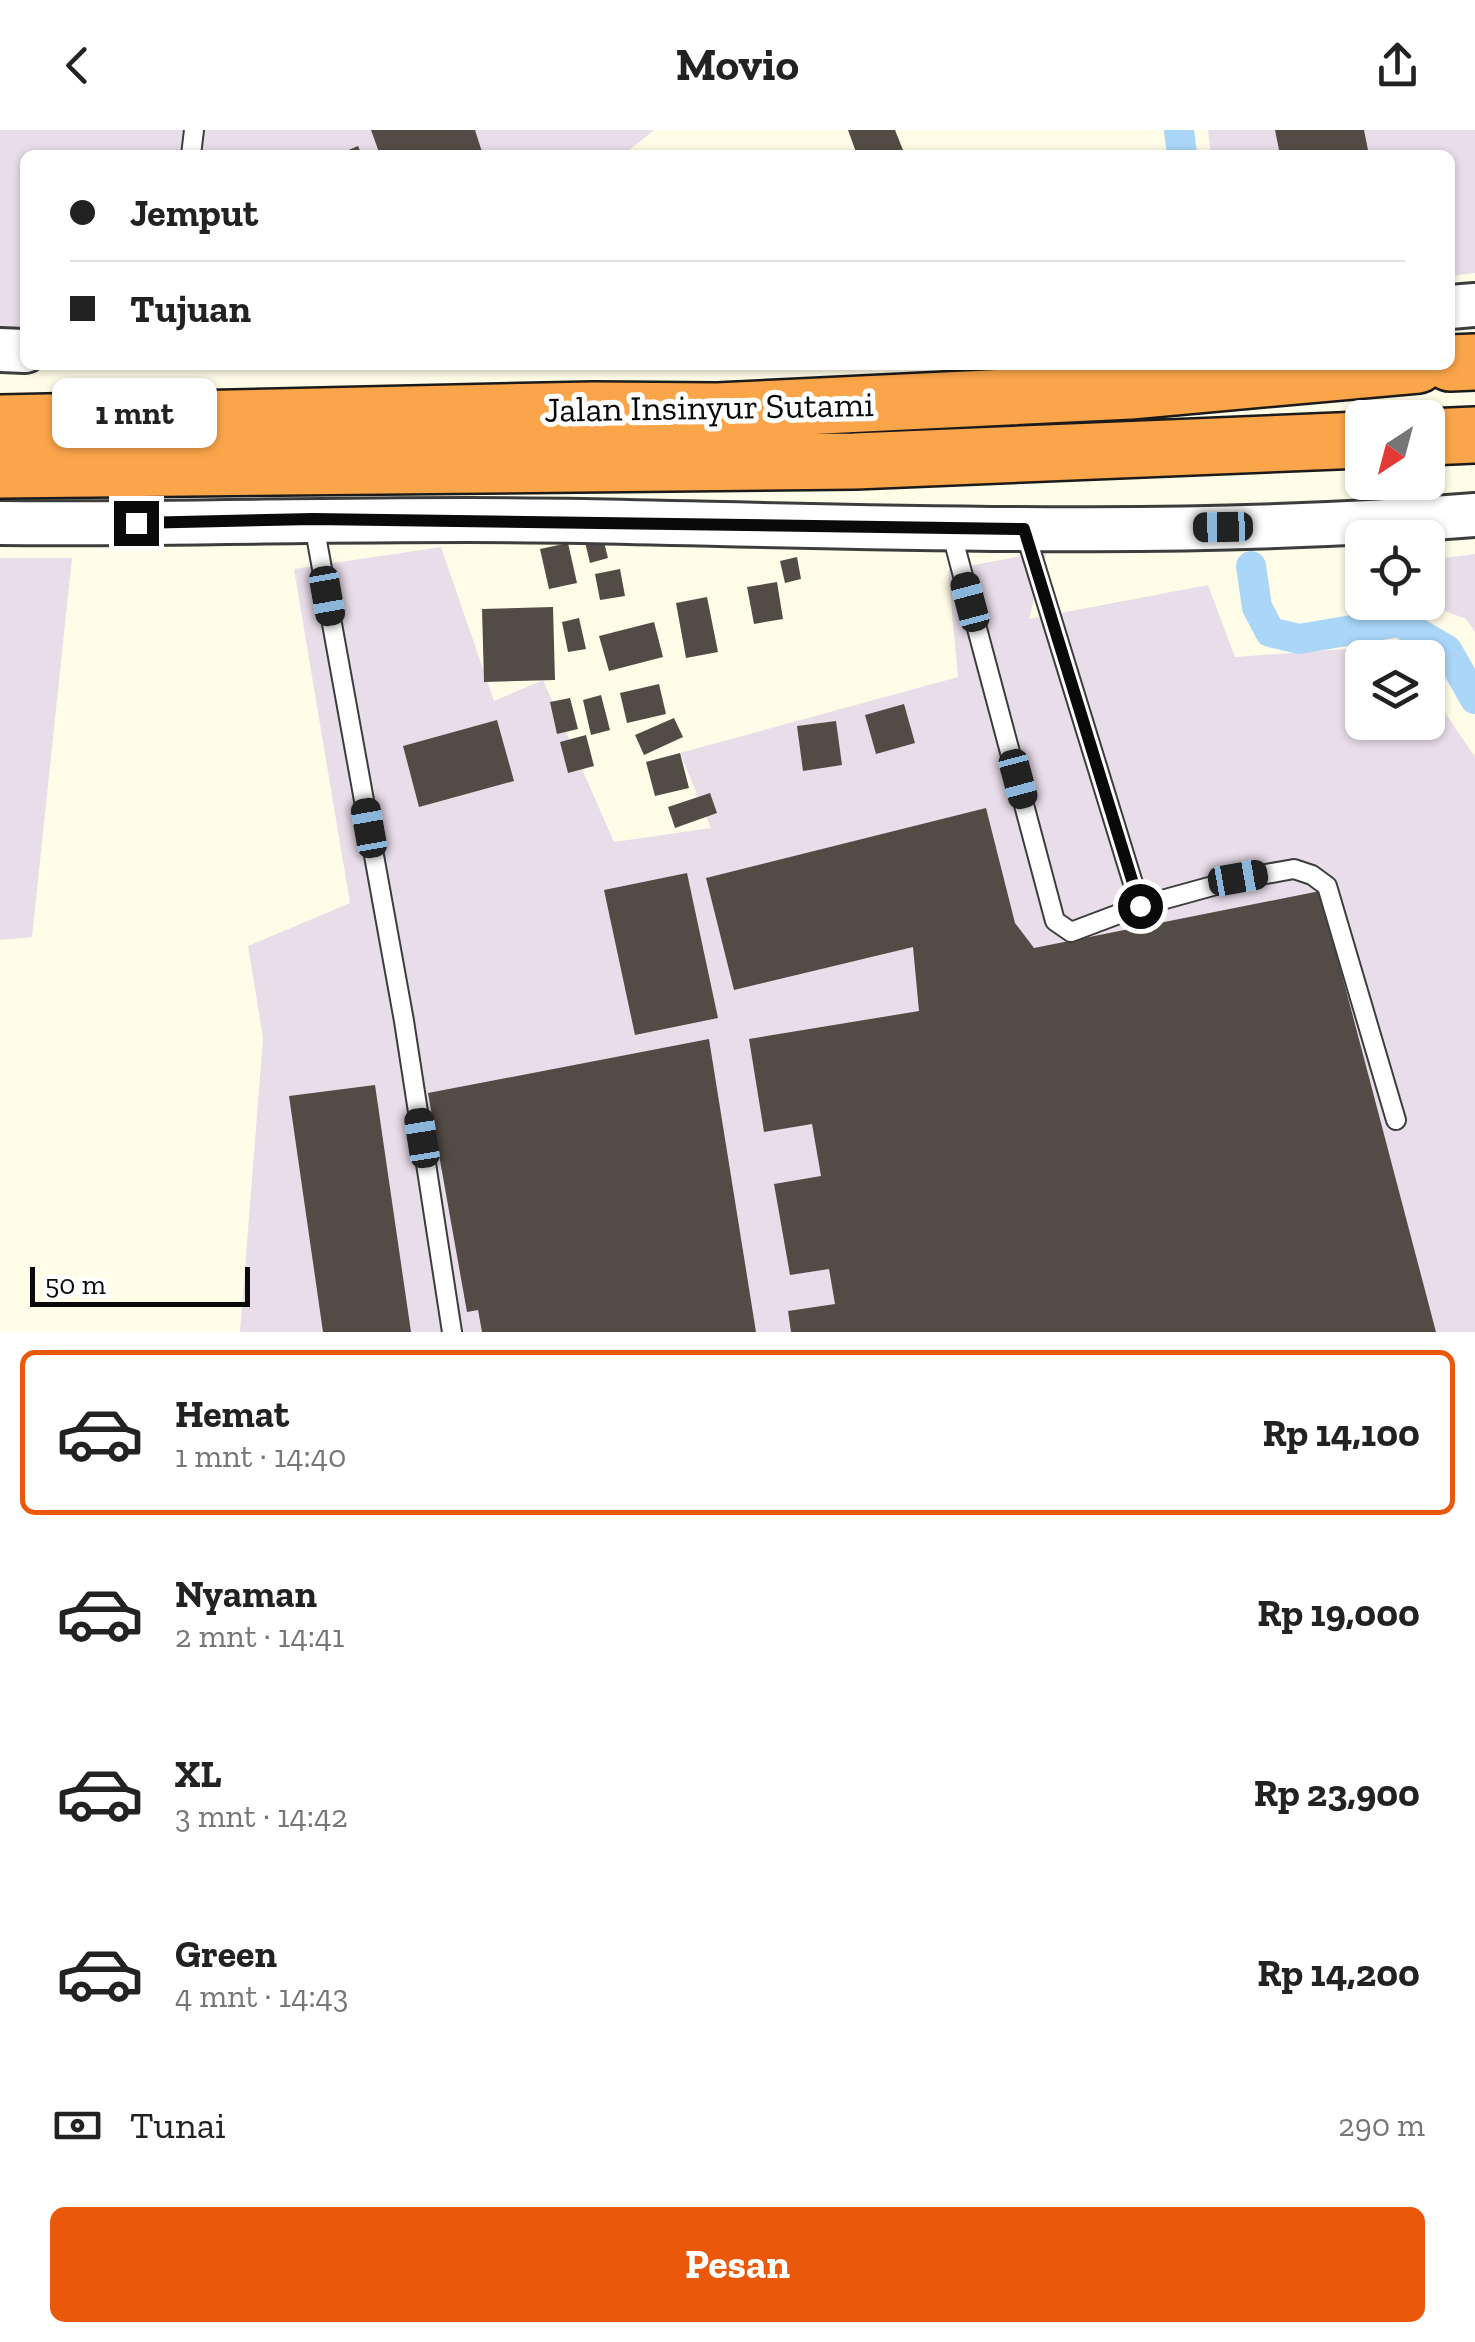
<!DOCTYPE html>
<html lang="id">
<meta charset="utf-8">
<style>
:root{--surface:#fff;--page:#f6f6f6;--text:#222;--muted:#767676;--line:#e0e0e0;--accent:#ea580c}
body{margin:0;font-family:"Zilla Slab",serif;background:var(--page);color:var(--text);height:100vh;display:flex;flex-direction:column;font-size:38px;white-space:nowrap}
*{box-sizing:border-box;margin:0}
p{font-size:32px;color:var(--muted)}
.icon{flex:none;width:55px;height:55px;fill:none;stroke:currentColor;stroke-width:2;stroke-linecap:round;stroke-linejoin:round}
.map{position:relative;height:1202px;overflow:hidden}
.details{display:flex;flex-direction:column;background:var(--surface);flex:1}
.details>*{flex:none}
.top-card{position:absolute;left:20px;top:20px;width:1435px;height:220px;border-radius:15px;box-shadow:0 2px 8px #0004;display:grid;align-content:center;height:220px;padding:0 50px;background:var(--surface)}
.needle{width:65px;rotate:216deg}
.tools{position:absolute;left:1345px;top:270px;display:grid;gap:20px}
.tools a{display:grid;place-items:center;width:100px;height:100px;border-radius:15px;background:var(--surface);box-shadow:0 2px 8px #0004;font-size:50px}
.scale{position:absolute;left:30px;bottom:25px;width:220px;box-sizing:border-box;padding-left:10px;border:5px solid #0a0a0a;border-top:0;font-size:28px;line-height:35px;white-space:nowrap;color:#0a0a0a;-webkit-text-stroke:8px #fff;paint-order:stroke}
.end{position:absolute;width:45px;height:45px;margin:-22px;border:12px solid #0a0a0a;background:#fff;box-shadow:0 0 0 5px #fff}
.from{border-radius:50%}
.bubble{position:absolute;height:70px;border-radius:15px;background:var(--surface);box-shadow:0 2px 8px #0004;font-size:32px;font-weight:700;line-height:70px;text-align:center}
.car{position:absolute;width:30px;height:60px;margin:-30px -15px;border-radius:12px;box-shadow:0 0 8px 2px #0007;background:linear-gradient(#222 24%,#8ab4d8 0 40%,#222 0 76%,#8ab4d8 0 86%,#222 0)}
.top-card b{display:flex;align-items:center;gap:35px;height:95px;font-size:38px}
.top-card b+b{border-top:2px solid var(--line)}
.top-card i{width:25px;height:25px;background:var(--text)}
ul{padding:18px 0 0;list-style:none}
li{display:flex;align-items:center;gap:30px;height:165px;margin:0 20px 15px;padding:0 30px;border:5px solid transparent;border-radius:15px}
li div{flex:1}
li b{display:block;font-size:38px}
li em{font-style:normal;font-weight:700}
li.active{border-color:var(--accent)}
li>.icon{width:90px;height:90px;stroke-width:1.5}
.pay{display:flex;align-items:center;gap:25px;height:110px;padding:0 50px;font-size:38px}
.pay p{margin-inline-start:auto}
.cta{display:flex;gap:20px;margin-top:auto;padding:20px 50px}
.cta a{flex:1;height:115px;border-radius:15px;background:var(--accent);color:#fff;font-size:40px;font-weight:700;line-height:115px;text-align:center}
header{display:flex;justify-content:space-between;align-items:center;height:130px;padding:0 50px;background:var(--surface);font-size:45px;font-weight:700}
.map>svg:first-child{display:block}
.industrial{fill:#eaddea}
.lines{fill:none;stroke-linecap:round;stroke-linejoin:round}
.canal{stroke:#aad6f8;stroke-width:30}
.building{fill:#534c46}
.service-casing{stroke:#3d3d3d;stroke-width:22}
.tertiary-casing{stroke:#3d3d3d;stroke-width:48}
.motorway-casing{stroke:#1b1b1b;stroke-width:60}
.service{stroke:#fff;stroke-width:18}
.tertiary{stroke:#fff;stroke-width:42}
.motorway{stroke:#fba54a;stroke-width:55}
.route{stroke:#0a0a0a;stroke-width:12}
.labels{text-anchor:middle;dominant-baseline:central;stroke-width:10;stroke-linejoin:round;paint-order:stroke}
.street-label{font-size:35px;fill:#0a0a0a;stroke:#fff}
</style>
<header><svg class="icon" aria-label="back" viewBox="0 0 24 24"><path d="M15 5l-7 7 7 7"/></svg>Movio<svg class="icon" aria-label="share" viewBox="0 0 24 24"><path d="M12 15V3M7 8l5-5 5 5M5 13v7h14v-7"/></svg></header>
<div class="map">
<svg width="1475" height="1202" viewBox="0 0 1475 1202">
<rect width="100%" height="100%" fill="#fffce7"/>
<path class="industrial" d="M0,0h654l-31,25h-598v176h-25z
M1208,0h267v143l-25,3v-121h-239z
M441,417l53,154 49,-21 71,162 97,-14 -31,-75 278,-76 -10,-107 99,-19 -18,68 179,-34 27,72 164,-12 8,12 -45,1v64h66v-34l47,69v575h-1235l23,-294 -15,-92 102,-43 -56,-334z
M1475,424v78l-9,-13 -42,-16 4,-1v-42z
M0,428h72l-40,379 -32,3z"/>
<g class="lines">
<path class="canal" d="M1179,0l3,25
M1251,436l6,41 13,25 29,7 100,-17 48,28 28,49"/>
</g>
<path class="building" d="M371,0h104l8,25h-103z
M848,0h47l10,25h-48z
M1275,0h89l5,25h-89z
M358,16l4,9h-25z
M603,408l5,20 -18,5 -5,-21z
M568,413l9,40 -28,6 -9,-40z
M797,427l4,22 -16,4 -5,-22z
M620,439l5,27 -25,4 -5,-26z
M777,452l6,37 -29,5 -7,-37z
M707,467l11,55 -32,6 -10,-55z
M553,477l2,73 -71,2 -2,-73z
M579,488l7,31 -18,3 -6,-30z
M654,492l9,35 -54,14 -10,-35z
M659,554l7,30 -39,9 -7,-30z
M601,565l9,35 -19,5 -8,-35z
M570,568l8,31 -21,5 -7,-32z
M904,574l11,39 -39,11 -11,-39z
M674,588l9,19 -39,18 -9,-20z
M497,590l17,61 -95,26 -16,-61z
M836,591l6,44 -39,6 -6,-45z
M586,605l8,31 -26,7 -8,-31z
M680,623l9,35 -34,8 -9,-34z
M710,663l7,20 -42,15 -7,-21z
M986,678l29,115 19,25 286,-57 116,441h-645l-3,-21 47,-7 -6,-35 -39,6 -16,-91 47,-8 -9,-52 -48,8 -15,-93 170,-28 -6,-64 -179,43 -28,-112z
M687,743l31,145 -83,17 -31,-145z
M709,909l47,293h-274l-4,-22 -11,2 -39,-219z
M375,955l36,247h-88l-34,-236z"/>
<g class="lines">
<g class="service-casing">
<path id="service" d="M191,25l3,-25
M313,389l91,502 48,311
M1024,399l116,377
M951,401l104,390 16,11 69,-26 98,-27 56,-10 18,6 15,11 69,234"/>
</g>
<g class="tertiary-casing">
<path id="tertiary" d="M1450,177l25,-2
M0,220l25,1
M0,393c194,2 388,-6 583,-2 297,6 595,18 892,-6"/>
</g>
<g class="motorway-casing">
<path id="motorway" d="M1450,233l25,-1
M0,293l593,-13 125,1 412,-20 288,-26
M1428,307l47,-2
M0,340l855,-9 507,-21"/>
</g>
<use href="#service" class="service"/>
<use href="#tertiary" class="tertiary"/>
<use href="#motorway" class="motorway"/>
</g>
<g class="lines">
<path class="route" d="M136,393l177,-4 711,10 116,377"/>
</g>
<g class="labels">
<g class="street-label">
<text transform="translate(709 277) rotate(-1)">Jalan Insinyur Sutami</text>
</g>
</g>
</svg>
<div class="tools">
<a><svg class="needle" viewBox="-14 -14 28 28"><path d="M0-13l5 13h-10z" fill="#e53935"/><path d="M0 13l5-13h-10z" fill="#767676"/></svg></a>
<a><svg class="icon" aria-label="locate" viewBox="0 0 24 24"><circle cx="12" cy="12" r="6"/><path d="M12 2v4M12 18v4M2 12h4M18 12h4"/></svg></a>
<a><svg class="icon" aria-label="layers" viewBox="0 0 24 24"><path d="M12 4l9 5-9 5-9-5zM3 14l9 5 9-5"/></svg></a>
</div>
<div class="scale">50 m</div>
<i class="end from" style="left:1140px;top:776px"></i>
<i class="end" style="left:136px;top:393px"></i>
<div class="bubble" style="left:52px;top:248px;width:165px">1 mnt</div>
<i class="car" style="left:1223px;top:397px;rotate:269deg"></i>
<i class="car" style="left:327px;top:466px;rotate:170deg"></i>
<i class="car" style="left:970px;top:472px;rotate:345deg"></i>
<i class="car" style="left:1018px;top:649px;rotate:165deg"></i>
<i class="car" style="left:369px;top:698px;rotate:350deg"></i>
<i class="car" style="left:1238px;top:748px;rotate:80deg"></i>
<i class="car" style="left:422px;top:1008px;rotate:351deg"></i>
<div class="top-card">
<b><i class="from"></i>Jemput</b>
<b><i></i>Tujuan</b>
</div>
</div>
<section class="details">
<ul>
<li class="active"><svg class="icon" aria-label="car" viewBox="0 0 24 24"><path d="M5 17H2v-5l4-1 3-4h7l3 4 3 1v5h-3M9 17h6M6 11h13"/><circle cx="7" cy="17" r="2"/><circle cx="17" cy="17" r="2"/></svg><div><b>Hemat</b><p>1 mnt · 14:40</p></div><em>Rp 14,100</em></li>
<li><svg class="icon" aria-label="car" viewBox="0 0 24 24"><path d="M5 17H2v-5l4-1 3-4h7l3 4 3 1v5h-3M9 17h6M6 11h13"/><circle cx="7" cy="17" r="2"/><circle cx="17" cy="17" r="2"/></svg><div><b>Nyaman</b><p>2 mnt · 14:41</p></div><em>Rp 19,000</em></li>
<li><svg class="icon" aria-label="car" viewBox="0 0 24 24"><path d="M5 17H2v-5l4-1 3-4h7l3 4 3 1v5h-3M9 17h6M6 11h13"/><circle cx="7" cy="17" r="2"/><circle cx="17" cy="17" r="2"/></svg><div><b>XL</b><p>3 mnt · 14:42</p></div><em>Rp 23,900</em></li>
<li><svg class="icon" aria-label="car" viewBox="0 0 24 24"><path d="M5 17H2v-5l4-1 3-4h7l3 4 3 1v5h-3M9 17h6M6 11h13"/><circle cx="7" cy="17" r="2"/><circle cx="17" cy="17" r="2"/></svg><div><b>Green</b><p>4 mnt · 14:43</p></div><em>Rp 14,200</em></li>
</ul>
<div class="pay"><svg class="icon" aria-label="cash" viewBox="0 0 24 24"><path d="M3 7h18v10H3z"/><circle cx="12" cy="12" r="2"/></svg>Tunai<p>290 m</p></div>
<div class="cta"><a>Pesan</a></div>
</section>
